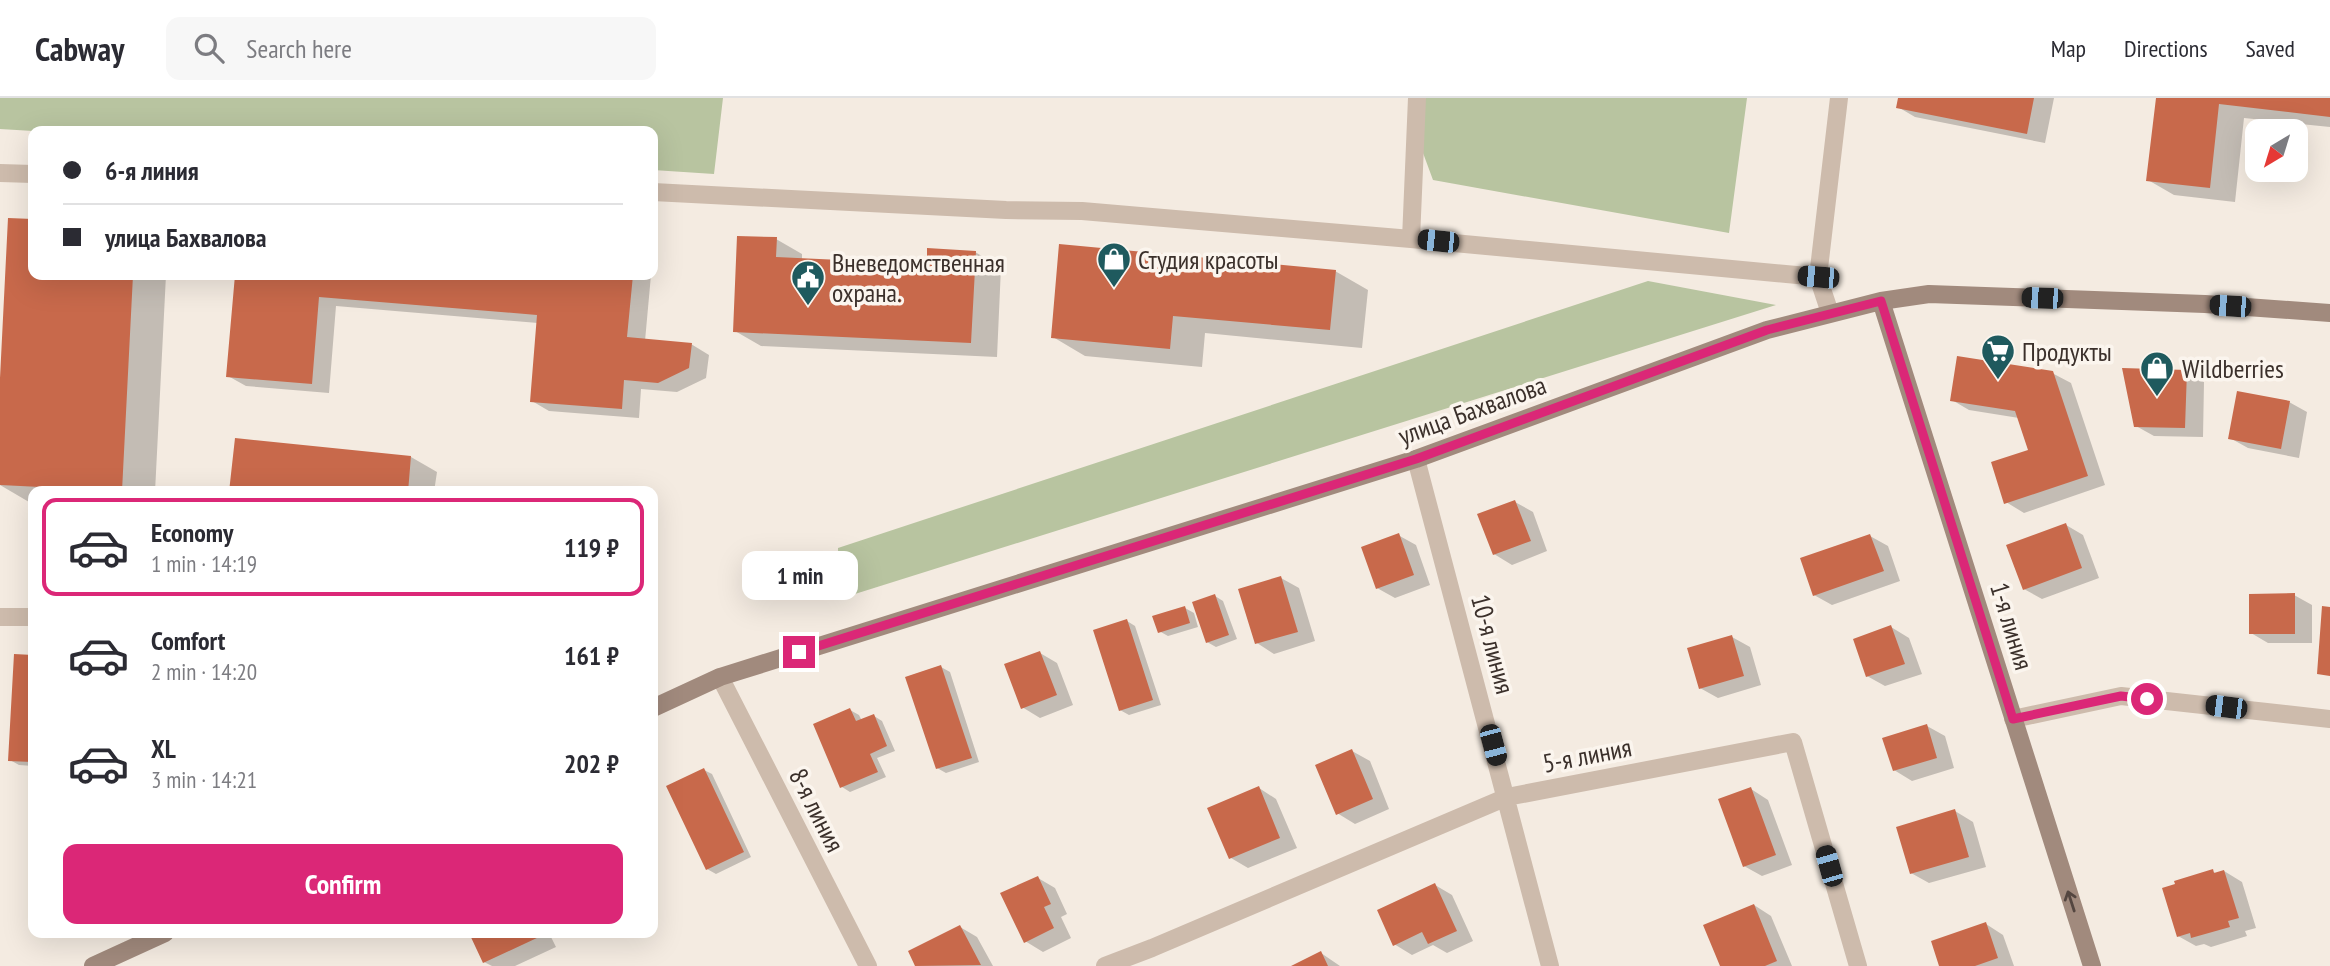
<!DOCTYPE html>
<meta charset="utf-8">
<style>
:root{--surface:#fff;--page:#f7f7f7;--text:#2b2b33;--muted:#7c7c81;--line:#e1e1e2;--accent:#db2777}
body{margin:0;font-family:"PT Sans Narrow",sans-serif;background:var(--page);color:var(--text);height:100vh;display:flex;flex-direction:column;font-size:26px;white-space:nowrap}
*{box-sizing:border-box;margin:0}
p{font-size:23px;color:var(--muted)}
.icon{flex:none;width:38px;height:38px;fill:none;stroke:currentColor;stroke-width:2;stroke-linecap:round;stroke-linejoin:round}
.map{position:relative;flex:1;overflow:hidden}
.sheet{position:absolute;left:28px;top:388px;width:630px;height:452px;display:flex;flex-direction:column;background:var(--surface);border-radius:14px;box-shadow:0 7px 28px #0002}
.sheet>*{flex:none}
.banner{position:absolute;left:28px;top:28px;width:630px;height:154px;border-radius:14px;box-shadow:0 7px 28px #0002;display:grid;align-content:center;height:154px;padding:0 35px;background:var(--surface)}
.needle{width:46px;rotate:218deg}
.tools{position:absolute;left:2245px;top:21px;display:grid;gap:14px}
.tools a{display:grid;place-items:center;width:63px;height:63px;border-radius:14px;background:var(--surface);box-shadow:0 7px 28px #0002;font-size:35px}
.end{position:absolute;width:32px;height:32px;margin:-16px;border:9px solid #db2777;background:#fff;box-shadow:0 0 0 4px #fff}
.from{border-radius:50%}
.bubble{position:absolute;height:49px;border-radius:14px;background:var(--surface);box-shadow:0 7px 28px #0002;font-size:23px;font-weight:700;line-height:49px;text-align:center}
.car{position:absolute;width:21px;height:42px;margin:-21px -10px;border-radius:9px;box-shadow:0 0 5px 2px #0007;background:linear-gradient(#222 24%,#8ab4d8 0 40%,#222 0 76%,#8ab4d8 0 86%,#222 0)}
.banner b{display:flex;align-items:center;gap:24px;height:66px;font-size:26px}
.banner b+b{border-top:2px solid var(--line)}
.banner i{width:18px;height:18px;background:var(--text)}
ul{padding:12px 0 0;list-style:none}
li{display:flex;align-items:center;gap:21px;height:98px;margin:0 14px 10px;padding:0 21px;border:4px solid transparent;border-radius:14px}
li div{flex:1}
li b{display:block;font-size:26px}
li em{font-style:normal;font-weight:700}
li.current{border-color:var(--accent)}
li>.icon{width:63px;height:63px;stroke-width:1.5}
.button{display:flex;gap:14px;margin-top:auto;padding:14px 35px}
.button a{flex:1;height:80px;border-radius:14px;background:var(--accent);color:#fff;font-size:28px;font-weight:700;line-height:80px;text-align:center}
header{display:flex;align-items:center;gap:42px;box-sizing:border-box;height:98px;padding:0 35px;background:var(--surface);border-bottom:2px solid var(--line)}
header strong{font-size:33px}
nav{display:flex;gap:38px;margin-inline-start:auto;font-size:24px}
.search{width:490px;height:63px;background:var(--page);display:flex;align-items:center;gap:18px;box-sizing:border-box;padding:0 24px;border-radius:14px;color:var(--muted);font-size:26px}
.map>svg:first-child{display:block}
.green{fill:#b8c4a0}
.shadow{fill:#0003}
.building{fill:#c8694b}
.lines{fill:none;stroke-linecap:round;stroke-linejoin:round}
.lane{stroke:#cdbbac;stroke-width:18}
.street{stroke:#cdbbac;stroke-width:18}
.secondary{stroke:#a18a7d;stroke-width:18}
.oneway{stroke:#544640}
.route{stroke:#db2777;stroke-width:9}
.labels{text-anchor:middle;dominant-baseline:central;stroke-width:7;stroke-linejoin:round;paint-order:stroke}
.poi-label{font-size:26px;fill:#3b302b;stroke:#fbf5ee;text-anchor:start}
.street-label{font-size:26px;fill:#3b302b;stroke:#fbf5ee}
</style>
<header>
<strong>Cabway</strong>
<div class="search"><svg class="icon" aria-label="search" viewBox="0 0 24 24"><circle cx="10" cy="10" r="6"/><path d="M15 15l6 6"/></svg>Search here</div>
<nav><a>Map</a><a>Directions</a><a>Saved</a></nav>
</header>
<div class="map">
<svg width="2330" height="868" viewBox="0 0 2330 868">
<rect width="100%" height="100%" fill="#f4ebe1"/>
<path class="green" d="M0,0h723l-9,76 -61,-4v-39h-620l-33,-2z
M1418,0h329l-18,135 -296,-53 -17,-46z
M1648,183l128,24 -937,294 -1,-51z"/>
<path class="shadow" d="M1899,0h155l-9,45 -130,-26 -17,-10z
M2157,0h173v29l-86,-9 -9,84 -61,-7 -26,-15z
M10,121l23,2v54h133l-11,217h-122v10h-4l-29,-17v-74z
M776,141l26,15v6l126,6 47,-14 26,15 -4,90 -236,-11 -26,-15z
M1335,173l33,19 -6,58 -157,-15 -3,34 -117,-11 -32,-19z
M237,177h414l-6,66 46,3 18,11 -3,23 -29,14 -36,-3 -2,29 -90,-7 -17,-10 6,-78 -202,-17 -7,87 -83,-7 -18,-10z
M2186,274l18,10 -1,55 -49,-1 -18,-10z
M2052,275l19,10 34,102 -81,28 -18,-11 24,-51 -11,-33 -50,-8 -17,-10z
M2289,304l18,10 -8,46 -51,-10 -18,-10z
M411,359l26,15 -3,20h-203z
M1515,404l18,10 14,39 -35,14 -18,-11z
M2066,427l17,10 16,43 -57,21 -18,-10z
M1398,437l18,10 14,40 -35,13 -18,-10z
M1870,438l18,10 12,35 -68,24 -18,-10z
M1281,480l18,10 16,53 -41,13 -17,-11z
M2294,497l18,10v38h-44l-17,-10z
M1215,498l8,5 14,38 -21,8 -9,-5z
M1185,510l9,5 4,14 -30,9 -9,-5z
M1127,523l8,5 26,79 -32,10 -9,-5z
M1891,529l18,11 13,36 -37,12 -18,-10z
M1732,539l18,10 11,38 -43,13 -18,-10z
M1040,555l17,10 16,42 -33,13 -18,-11z
M15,557l18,1v110l-14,-1 -9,-5z
M941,569l9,5 29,90 -33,11 -9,-5z
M850,612l9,5 3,6 12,-5 8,5 13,30 -18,7 9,19 -36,15 -8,-5z
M1927,628l18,10 9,32 -42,13 -18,-11z
M1352,653l18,10 19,48 -34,15 -18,-11z
M704,672l8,4 39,83 -35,17 -9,-5z
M1259,690l17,11 21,49 -49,20 -17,-10z
M1751,691l17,11 24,65 -30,11 -18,-10z
M1955,713l18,11 13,45 -57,16 -18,-10z
M2212,773l5,3 7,-3 18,11 14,46 -11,3 2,5 -36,11 -7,-3 -8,2 -18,-10z
M1038,780l17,10 12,26 -6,3 10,21 -28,14 -18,-11z
M1435,787l17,10 21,46 -26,12 -14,-8 -21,10 -18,-11z
M1754,807l17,11 21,50h-70z
M1986,826l17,11 11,31h-73z
M960,829l17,10 16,29h-76l-7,-14z
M471,835h78l7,14 -41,19h-23l-8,-4z
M1321,855l19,13h-44z"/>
<path class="building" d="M1898,0h136l-7,36 -131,-26z
M2156,0h174v19l-111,-13 -9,84 -64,-7z
M8,120l25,1v56h100l-11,216 -122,-6v-107z
M737,138l40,1 -1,20 151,7v-16l49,3 -5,92 -238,-11z
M1059,146l277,26 -6,60 -157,-14 -3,33 -119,-11z
M235,177h398l-6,62 65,6 -3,25 -31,15 -34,-3 -2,29 -92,-7 7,-87 -218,-18 -7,87 -86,-7z
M1957,258l96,15 35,105 -84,28 -13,-42 37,-12 -13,-39 -65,-10z
M2122,270l65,2 -2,58 -51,-1z
M2237,293l53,10 -9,48 -53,-10z
M235,340l176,18 -3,36h-179z
M1515,402l16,41 -38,14 -16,-41z
M2066,425l16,45 -59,22 -17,-45z
M1399,435l15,42 -38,14 -15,-42z
M1870,436l14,37 -71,25 -13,-38z
M1281,478l17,56 -43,12 -17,-55z
M2295,495v41h-46v-40z
M1215,496l14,41 -23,8 -14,-41z
M1185,508l5,17 -32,10 -6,-17z
M2322,508l8,1v69l-13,-2z
M1127,521l26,81 -34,11 -26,-81z
M1891,527l14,39 -39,13 -13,-38z
M1732,537l12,41 -45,13 -12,-41z
M1040,553l17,44 -36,14 -17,-45z
M14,556l19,1v107l-25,-1z
M941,567l31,93 -36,11 -31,-92z
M850,610l6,13 18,-7 13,32 -17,8 8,18 -38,16 -27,-64z
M1927,626l10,34 -44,13 -11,-33z
M1352,651l21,50 -37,16 -21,-50z
M704,670l40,84 -38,18 -40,-84z
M1259,688l21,52 -51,21 -22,-51z
M1751,689l25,68 -33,12 -25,-68z
M1955,711l14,48 -59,17 -14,-47z
M2213,771l1,4 10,-3 15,48 -11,3 2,6 -39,11 -1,-5 -13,4 -15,-49 13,-4 -1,-3z
M1038,778l13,28 -7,3 10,21 -30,15 -24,-50z
M1435,785l22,48 -29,13 -6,-12 -29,14 -16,-36z
M1754,806l23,57 -12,5h-45l-17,-41z
M1986,824l12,36 -23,8h-36l-8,-25z
M960,827l21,40 -66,1 -7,-15z
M469,835h68l2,4 -56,26z
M1321,853l7,15h-37z"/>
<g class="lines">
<path class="lane" d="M0,75l33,1
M653,94l353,18 76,1 329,28 407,38
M1411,141l6,-141
M1830,215l-12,-36 21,-179
M0,519h33"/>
<path class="street" d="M1416,361l134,507
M720,579l148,289
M2013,621l108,-23 209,23
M1105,868l47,-18 355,-151 286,-55 65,224"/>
<path class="secondary" d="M1881,203l211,665
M653,610l67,-31 696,-218 351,-129 114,-29 48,-7 276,10 125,9
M93,868l72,-33"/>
</g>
<defs><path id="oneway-shaft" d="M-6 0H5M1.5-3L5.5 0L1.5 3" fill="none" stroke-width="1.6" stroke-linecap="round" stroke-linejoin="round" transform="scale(1.75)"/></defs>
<use class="oneway" href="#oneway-shaft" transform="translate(2071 803) rotate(-108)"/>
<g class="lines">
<path class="route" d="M799,554l617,-193 351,-129 114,-29 132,418 108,-23 26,3"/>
</g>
<defs>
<g id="shop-pin" transform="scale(1.75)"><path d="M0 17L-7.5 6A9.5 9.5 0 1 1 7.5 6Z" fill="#1f5a5e" stroke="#fbf5ee"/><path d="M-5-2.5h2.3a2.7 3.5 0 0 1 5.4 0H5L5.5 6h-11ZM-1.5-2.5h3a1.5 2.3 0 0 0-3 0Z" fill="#fff"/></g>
<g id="civic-pin" transform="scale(1.75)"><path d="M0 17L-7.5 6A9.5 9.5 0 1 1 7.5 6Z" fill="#1f5a5e" stroke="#fbf5ee"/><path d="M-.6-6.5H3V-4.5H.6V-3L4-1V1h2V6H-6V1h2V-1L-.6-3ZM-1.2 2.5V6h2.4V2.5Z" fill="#fff"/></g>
<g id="supermarket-pin" transform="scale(1.75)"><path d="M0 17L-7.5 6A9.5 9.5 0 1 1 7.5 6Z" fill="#1f5a5e" stroke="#fbf5ee"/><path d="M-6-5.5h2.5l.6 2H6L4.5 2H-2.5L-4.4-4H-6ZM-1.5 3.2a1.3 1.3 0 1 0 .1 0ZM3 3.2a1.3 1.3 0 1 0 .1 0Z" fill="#fff"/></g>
</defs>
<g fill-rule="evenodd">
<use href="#shop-pin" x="1114" y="161"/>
<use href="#civic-pin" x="808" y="179"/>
<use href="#supermarket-pin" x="1998" y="253"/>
<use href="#shop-pin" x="2157" y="270"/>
</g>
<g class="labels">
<g class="poi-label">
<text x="1138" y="161">Студия красоты</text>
<text x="832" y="164">Вневедомственная<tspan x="832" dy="30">охрана.</tspan></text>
<text x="2022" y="253">Продукты</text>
<text x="2182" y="270">Wildberries</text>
</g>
<g class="street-label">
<text transform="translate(1472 312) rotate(-20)">улица Бахвалова</text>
<text transform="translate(2012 528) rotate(73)">1-я линия</text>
<text transform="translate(1493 546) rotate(75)">10-я линия</text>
<text transform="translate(1587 657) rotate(-11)">5-я линия</text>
<text transform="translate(817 712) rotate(63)">8-я линия</text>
</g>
</g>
</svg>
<div class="tools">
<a><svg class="needle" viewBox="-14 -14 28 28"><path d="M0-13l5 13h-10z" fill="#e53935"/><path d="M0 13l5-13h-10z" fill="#7c7c81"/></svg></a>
</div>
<i class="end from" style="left:2147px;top:601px"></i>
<i class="end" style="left:799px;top:554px"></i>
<div class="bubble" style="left:742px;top:453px;width:116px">1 min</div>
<i class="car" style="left:1438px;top:143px;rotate:276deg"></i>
<i class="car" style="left:1818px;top:179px;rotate:275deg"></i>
<i class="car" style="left:2042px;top:200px;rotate:272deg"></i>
<i class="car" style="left:2230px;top:208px;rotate:274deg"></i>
<i class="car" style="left:2226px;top:609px;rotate:277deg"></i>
<i class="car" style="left:1493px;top:647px;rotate:165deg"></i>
<i class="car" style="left:1829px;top:768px;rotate:344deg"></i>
<div class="banner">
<b><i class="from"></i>6-я линия</b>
<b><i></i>улица Бахвалова</b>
</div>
<section class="sheet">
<ul>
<li class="current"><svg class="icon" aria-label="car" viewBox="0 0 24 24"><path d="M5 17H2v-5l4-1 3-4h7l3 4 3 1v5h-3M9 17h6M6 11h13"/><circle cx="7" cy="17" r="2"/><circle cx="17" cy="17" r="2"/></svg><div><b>Economy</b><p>1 min · 14:19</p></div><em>119 ₽</em></li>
<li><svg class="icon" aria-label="car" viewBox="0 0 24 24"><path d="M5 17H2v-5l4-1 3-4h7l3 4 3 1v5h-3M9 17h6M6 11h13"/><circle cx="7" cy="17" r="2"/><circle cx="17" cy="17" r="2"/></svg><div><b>Comfort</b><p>2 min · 14:20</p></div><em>161 ₽</em></li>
<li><svg class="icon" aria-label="car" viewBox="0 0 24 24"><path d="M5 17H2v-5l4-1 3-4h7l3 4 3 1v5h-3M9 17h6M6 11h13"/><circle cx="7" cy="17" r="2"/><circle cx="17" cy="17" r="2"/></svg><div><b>XL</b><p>3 min · 14:21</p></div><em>202 ₽</em></li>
</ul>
<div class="button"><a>Confirm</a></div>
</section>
</div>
